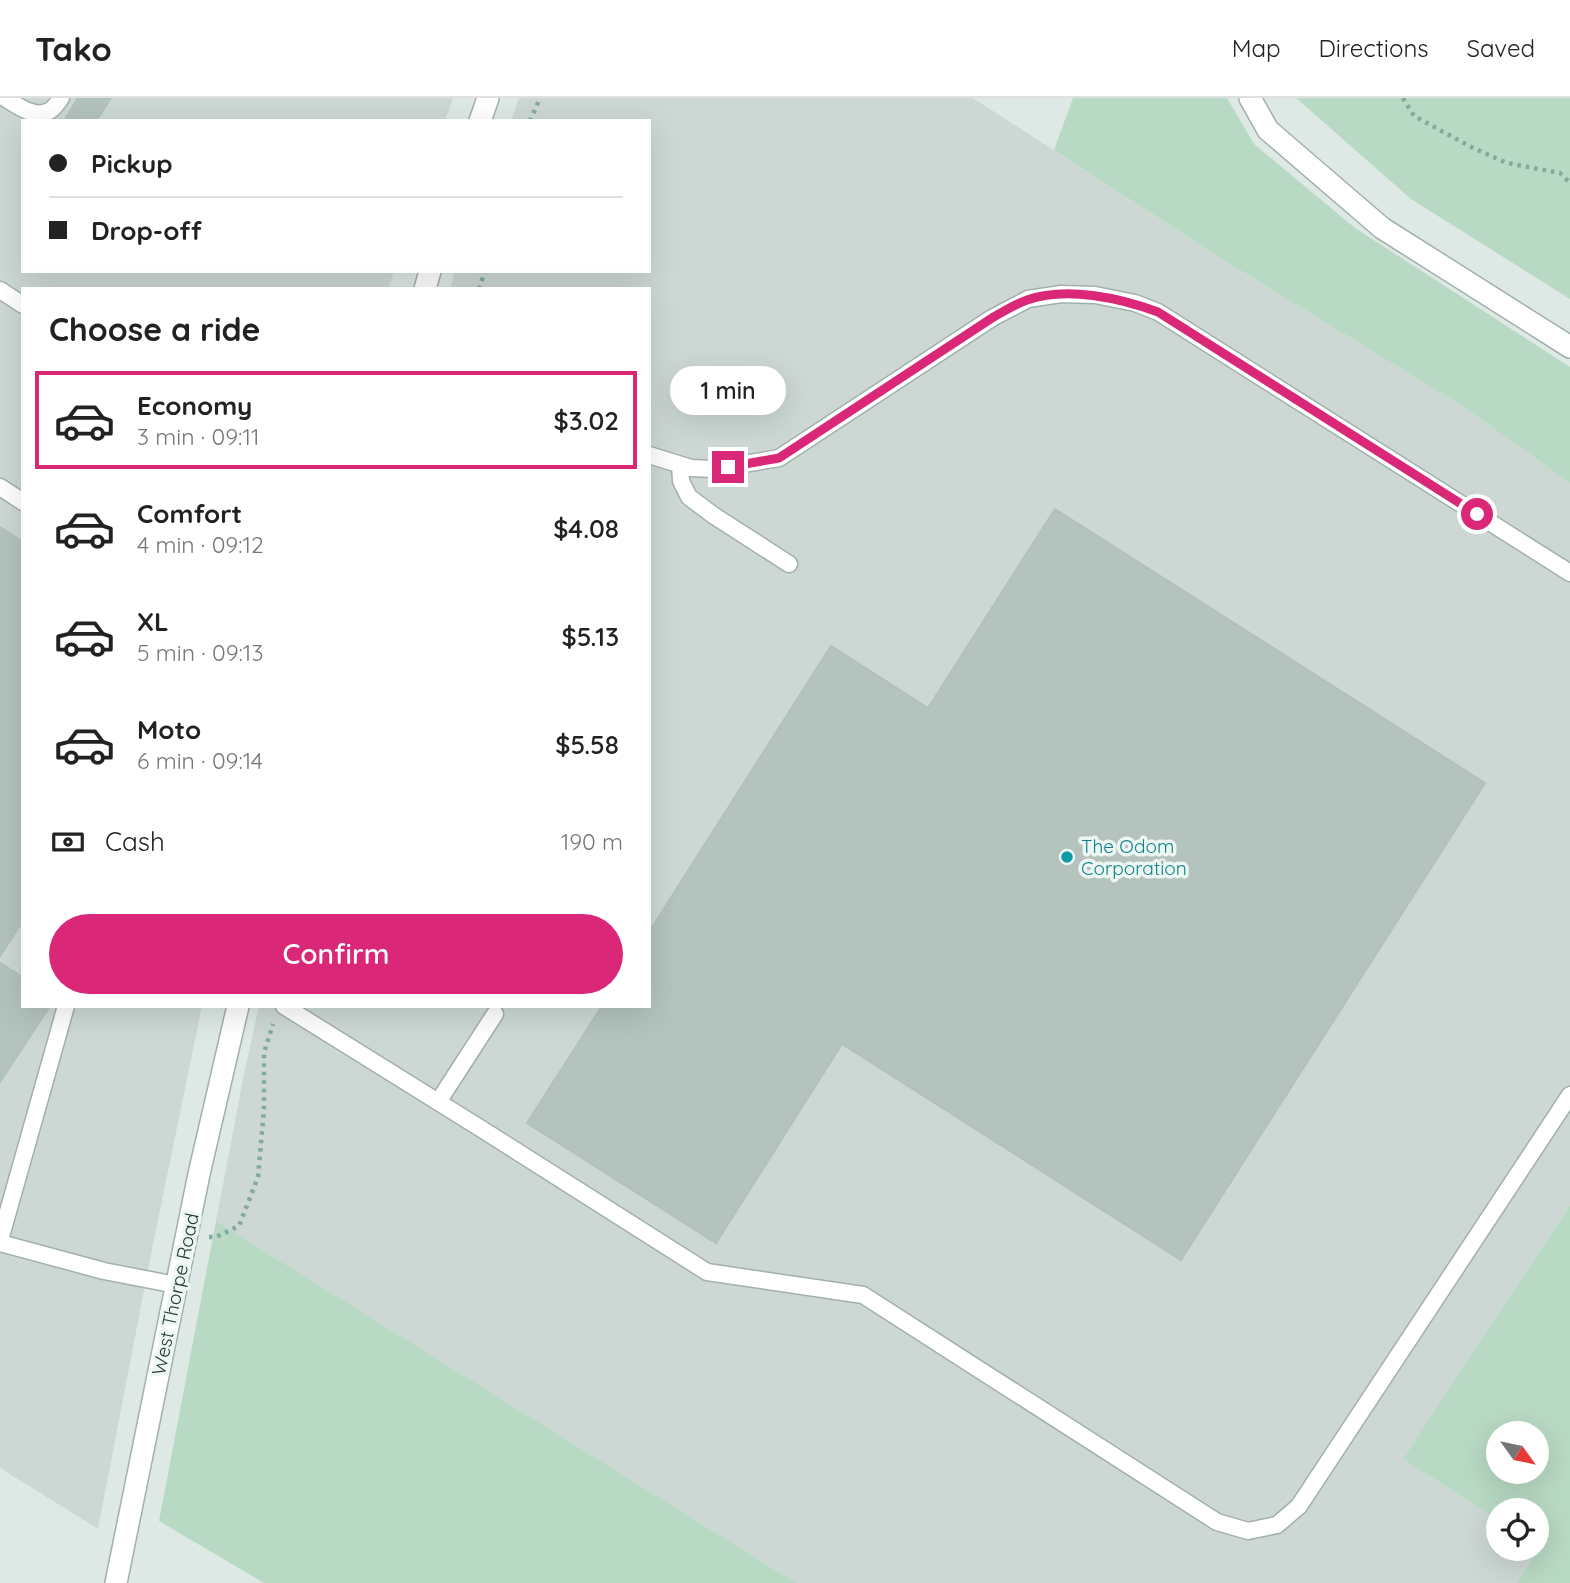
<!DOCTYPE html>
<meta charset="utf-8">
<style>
:root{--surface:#fff;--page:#f2f2f2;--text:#222;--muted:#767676;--line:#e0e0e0;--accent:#db2777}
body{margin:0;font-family:Quicksand,sans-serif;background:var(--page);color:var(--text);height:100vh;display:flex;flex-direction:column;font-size:26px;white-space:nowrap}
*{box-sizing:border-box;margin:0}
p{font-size:23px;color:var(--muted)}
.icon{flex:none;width:38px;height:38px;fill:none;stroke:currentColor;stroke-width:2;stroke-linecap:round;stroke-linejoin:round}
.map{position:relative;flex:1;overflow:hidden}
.drawer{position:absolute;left:21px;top:189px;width:630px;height:721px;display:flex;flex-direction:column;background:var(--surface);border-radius:0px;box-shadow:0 7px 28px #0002}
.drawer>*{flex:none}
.banner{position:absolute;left:21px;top:21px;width:630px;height:154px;border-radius:0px;box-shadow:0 7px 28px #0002;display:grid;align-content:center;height:154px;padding:0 28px;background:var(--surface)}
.needle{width:46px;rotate:123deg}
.tools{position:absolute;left:1486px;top:1323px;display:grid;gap:14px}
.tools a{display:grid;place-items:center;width:63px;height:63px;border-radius:50%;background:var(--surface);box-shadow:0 7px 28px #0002;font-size:35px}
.end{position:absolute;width:32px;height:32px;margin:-16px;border:9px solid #db2777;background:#fff;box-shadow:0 0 0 4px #fff}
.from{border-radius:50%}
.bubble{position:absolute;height:49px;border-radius:24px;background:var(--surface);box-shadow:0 7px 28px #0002;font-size:23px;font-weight:600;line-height:49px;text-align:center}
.banner b{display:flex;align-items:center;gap:24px;height:66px;font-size:26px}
.banner b+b{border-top:2px solid var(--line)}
.banner i{width:18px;height:18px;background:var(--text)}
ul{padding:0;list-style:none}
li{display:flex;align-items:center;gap:21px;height:98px;margin:0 14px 10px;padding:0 14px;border:4px solid transparent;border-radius:0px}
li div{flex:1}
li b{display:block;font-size:26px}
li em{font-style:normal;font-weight:600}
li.on{border-color:var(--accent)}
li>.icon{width:63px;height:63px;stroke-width:1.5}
h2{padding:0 28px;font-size:32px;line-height:84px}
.pay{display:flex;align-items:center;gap:18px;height:77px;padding:0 28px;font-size:26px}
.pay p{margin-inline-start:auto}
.action{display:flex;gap:14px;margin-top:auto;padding:14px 28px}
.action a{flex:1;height:80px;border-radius:42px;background:var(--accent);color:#fff;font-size:28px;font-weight:600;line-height:80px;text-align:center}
header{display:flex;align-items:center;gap:42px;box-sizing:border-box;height:98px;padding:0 35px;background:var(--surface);border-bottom:2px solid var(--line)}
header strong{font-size:33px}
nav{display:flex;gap:38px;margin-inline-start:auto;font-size:24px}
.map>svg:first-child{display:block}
.built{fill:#cdd8d4}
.green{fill:#b8d9c3;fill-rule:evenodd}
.building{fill:#b4c3be;stroke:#b1c2bc;stroke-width:2}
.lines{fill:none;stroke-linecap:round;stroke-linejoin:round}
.service-casing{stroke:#a2b0ac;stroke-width:19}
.minor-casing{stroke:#a2b0ac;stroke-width:24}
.tertiary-casing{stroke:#a2b0ac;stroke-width:24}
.path{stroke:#81aaa0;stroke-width:4.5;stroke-dasharray:3.5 5;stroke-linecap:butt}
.service{stroke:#fff;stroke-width:16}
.minor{stroke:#fff;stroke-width:21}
.tertiary{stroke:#fff;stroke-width:21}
.route{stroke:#db2777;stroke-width:9}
.culture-dot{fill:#0f9aa8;stroke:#eef6f2;stroke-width:2.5}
.labels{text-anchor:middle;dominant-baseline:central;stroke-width:7;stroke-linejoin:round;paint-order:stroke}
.culture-label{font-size:19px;fill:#0d838f;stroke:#eef6f2;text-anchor:start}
.street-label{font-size:19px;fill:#213733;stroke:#eef6f2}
</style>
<header>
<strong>Tako</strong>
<nav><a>Map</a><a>Directions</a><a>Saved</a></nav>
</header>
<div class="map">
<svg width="1570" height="1485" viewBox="0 0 1570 1485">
<rect width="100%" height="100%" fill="#dee9e5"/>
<path class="built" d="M0,0h453l-8,23h-422v150h371l-6,18h-365v717h179l-50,243 -54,280 -98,-61z
M519,0h454l244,158 247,151 106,76v722l-167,254 95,61v29h38l1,-4 3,2 -23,36h-721l-580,-362 29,-152 14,-63h390v-717h-199l5,-18h194v-150h-138z"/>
<path class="green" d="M1073,0h154l27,46 101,84 215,139v116l-106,-76 -247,-151 -163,-106z
M1296,0h274v201l-159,-100z
M1570,1107v378h-53l23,-36 -3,-2 -1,-35h-38v10l-95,-61zM1536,1335v39h-38v-39z
M216,1123l580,362h-532l-105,-62z"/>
<path class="building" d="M78,0h33l-15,23h-32z
M1055,411l430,274 -304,477 -339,-216 -126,199 -189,-120 75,-117h47v-74l182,-286 97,62z
M0,429l23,15v379l-23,35z
M0,865l23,14v29h27l-50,76z"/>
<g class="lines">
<g class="service-casing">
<path id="service" d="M5,0c11,7 30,21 44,13 5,-2 9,-9 12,-13
M0,192l23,15
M649,357l42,13 23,1 65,-11 213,-140 36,-19 33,-5 34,1 40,8 23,9 412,261
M680,367l1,16 8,16 24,18 76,49
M0,389l23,15
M284,908l196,122 227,144 156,23 354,227 31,9 29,-6 22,-19 271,-411
M438,1004l57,-88
M0,1142l66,-234
M0,1145l104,28 72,14"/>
</g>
<g class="minor-casing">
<path id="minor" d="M1250,0l18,32 114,98 188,119"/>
</g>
<g class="tertiary-casing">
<path id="tertiary" d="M480,23l8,-23
M425,191l5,-18
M116,1485l83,-409 39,-168"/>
</g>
<path class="path" d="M1403,0l11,18 59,32 34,15 53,10 10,10
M530,23l10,-23
M479,191l6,-18
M209,1139h7l23,-11 19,-49 6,-68v-56l9,-29"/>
<use href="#service" class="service"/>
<use href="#minor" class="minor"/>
<use href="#tertiary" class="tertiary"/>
</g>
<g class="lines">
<path class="route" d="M728,369l51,-9 213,-140c11,-6 23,-14 35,-18 39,-14 93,-2 131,12l319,202"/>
</g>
<circle class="culture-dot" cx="1067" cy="759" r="7"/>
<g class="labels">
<g class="culture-label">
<text x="1081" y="748">The Odom<tspan x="1081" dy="22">Corporation</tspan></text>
</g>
<g class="street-label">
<text transform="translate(175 1196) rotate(-78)">West Thorpe Road</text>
</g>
</g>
</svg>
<div class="tools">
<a><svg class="needle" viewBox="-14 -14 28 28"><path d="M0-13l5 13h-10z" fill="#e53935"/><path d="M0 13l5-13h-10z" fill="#767676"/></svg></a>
<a><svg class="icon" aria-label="locate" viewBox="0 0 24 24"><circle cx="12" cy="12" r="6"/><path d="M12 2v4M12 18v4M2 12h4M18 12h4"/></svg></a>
</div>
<i class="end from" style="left:1477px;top:416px"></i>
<i class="end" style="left:728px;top:369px"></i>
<div class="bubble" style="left:670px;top:268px;width:116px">1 min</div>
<div class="banner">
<b><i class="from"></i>Pickup</b>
<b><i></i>Drop-off</b>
</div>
<section class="drawer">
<h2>Choose a ride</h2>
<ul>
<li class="on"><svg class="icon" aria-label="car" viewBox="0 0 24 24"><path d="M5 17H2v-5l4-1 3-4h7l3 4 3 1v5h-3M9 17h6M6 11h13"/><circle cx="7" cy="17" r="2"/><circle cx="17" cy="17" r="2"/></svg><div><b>Economy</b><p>3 min · 09:11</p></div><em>$3.02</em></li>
<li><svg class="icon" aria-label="car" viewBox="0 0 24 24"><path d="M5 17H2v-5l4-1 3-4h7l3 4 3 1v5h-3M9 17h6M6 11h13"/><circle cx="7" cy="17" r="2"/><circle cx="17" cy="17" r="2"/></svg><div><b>Comfort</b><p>4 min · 09:12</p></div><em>$4.08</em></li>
<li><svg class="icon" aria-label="car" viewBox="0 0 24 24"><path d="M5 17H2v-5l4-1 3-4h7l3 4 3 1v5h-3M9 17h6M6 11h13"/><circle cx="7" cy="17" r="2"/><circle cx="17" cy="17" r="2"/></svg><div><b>XL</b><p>5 min · 09:13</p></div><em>$5.13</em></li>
<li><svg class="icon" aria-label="car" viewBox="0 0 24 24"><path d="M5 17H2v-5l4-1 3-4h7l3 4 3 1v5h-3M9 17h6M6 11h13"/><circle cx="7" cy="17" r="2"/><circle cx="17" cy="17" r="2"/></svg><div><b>Moto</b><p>6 min · 09:14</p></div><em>$5.58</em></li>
</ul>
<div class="pay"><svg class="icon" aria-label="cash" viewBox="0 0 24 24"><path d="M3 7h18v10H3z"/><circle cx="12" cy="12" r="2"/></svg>Cash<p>190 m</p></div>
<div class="action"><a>Confirm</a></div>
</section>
</div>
